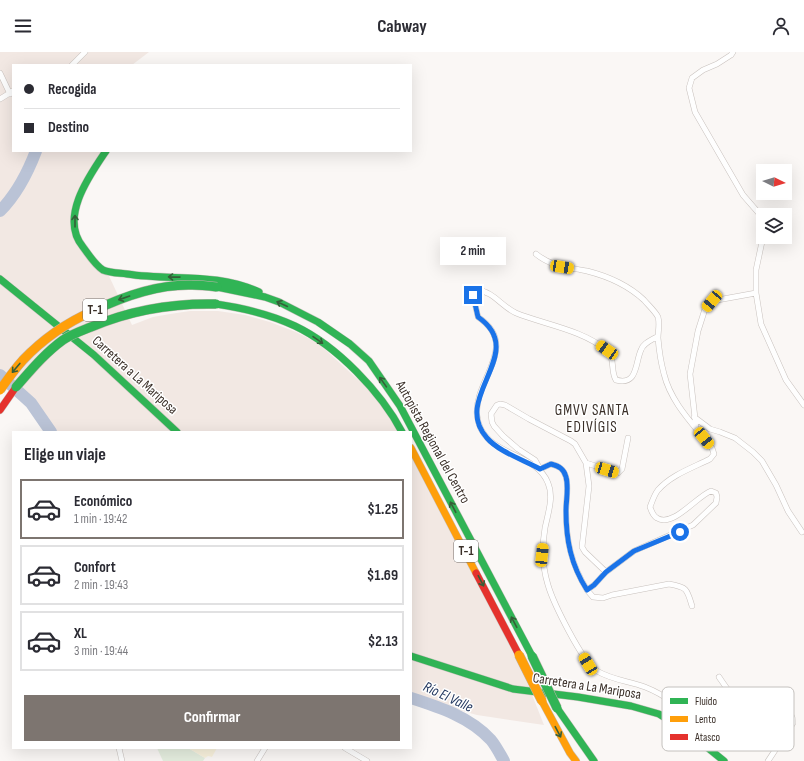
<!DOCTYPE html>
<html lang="es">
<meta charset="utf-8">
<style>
:root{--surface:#fff;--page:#f7f7f7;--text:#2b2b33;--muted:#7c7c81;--line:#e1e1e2;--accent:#7d7570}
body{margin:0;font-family:"Sofia Sans Condensed",sans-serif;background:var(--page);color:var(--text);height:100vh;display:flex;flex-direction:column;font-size:15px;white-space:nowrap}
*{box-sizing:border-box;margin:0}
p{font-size:13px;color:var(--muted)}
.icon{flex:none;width:22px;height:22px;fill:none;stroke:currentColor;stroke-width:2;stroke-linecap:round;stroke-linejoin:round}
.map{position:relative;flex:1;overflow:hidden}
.details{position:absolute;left:12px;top:379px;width:400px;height:318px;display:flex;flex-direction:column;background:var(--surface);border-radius:0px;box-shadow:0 4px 16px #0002}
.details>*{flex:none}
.guide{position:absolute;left:12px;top:12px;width:400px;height:88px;border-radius:0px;box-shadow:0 4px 16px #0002;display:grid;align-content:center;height:88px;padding:0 12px;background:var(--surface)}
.needle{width:26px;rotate:95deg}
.controls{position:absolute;left:756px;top:112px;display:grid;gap:8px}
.controls a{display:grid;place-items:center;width:36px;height:36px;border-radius:0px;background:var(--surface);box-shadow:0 4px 16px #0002;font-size:20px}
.end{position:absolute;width:18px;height:18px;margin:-9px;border:5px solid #1a73e8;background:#fff;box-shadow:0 0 0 2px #fff}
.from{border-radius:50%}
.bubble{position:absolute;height:28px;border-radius:0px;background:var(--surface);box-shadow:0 4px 16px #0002;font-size:13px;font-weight:700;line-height:28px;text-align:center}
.car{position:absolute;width:12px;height:24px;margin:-12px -6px;border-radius:5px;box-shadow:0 0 3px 1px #0007;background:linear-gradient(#f5c518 24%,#345 0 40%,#f5c518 0 76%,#345 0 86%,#f5c518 0)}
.guide b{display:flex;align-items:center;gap:14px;height:38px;font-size:15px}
.guide b+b{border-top:1px solid var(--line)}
.guide i{width:10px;height:10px;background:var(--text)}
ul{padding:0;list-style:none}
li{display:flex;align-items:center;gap:12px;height:60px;margin:0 8px 6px;padding:0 4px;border:2px solid var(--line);border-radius:0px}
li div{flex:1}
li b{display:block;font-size:15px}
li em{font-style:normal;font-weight:700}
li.active{border-color:var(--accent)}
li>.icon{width:36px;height:36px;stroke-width:1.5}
h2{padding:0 12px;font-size:18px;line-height:48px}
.primary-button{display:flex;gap:8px;margin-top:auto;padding:8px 12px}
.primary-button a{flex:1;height:46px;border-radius:0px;background:var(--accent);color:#fff;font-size:16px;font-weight:700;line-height:46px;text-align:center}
header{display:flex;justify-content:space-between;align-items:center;height:52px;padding:0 12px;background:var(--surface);font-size:18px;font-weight:700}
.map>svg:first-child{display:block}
.built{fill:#f2e8e3}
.green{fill:#e5eedf}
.sand{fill:#f9f2dd}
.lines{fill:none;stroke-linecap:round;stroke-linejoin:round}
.river{stroke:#bac3d6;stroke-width:12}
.street-casing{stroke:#c8c1bd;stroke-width:6}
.fast-casing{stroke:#c8c1bd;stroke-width:8}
.slow-casing{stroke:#c8c1bd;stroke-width:8}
.jam-casing{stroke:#c8c1bd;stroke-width:8}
.street{stroke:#fefefe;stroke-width:5}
.fast{stroke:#30b455;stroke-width:7}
.slow{stroke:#ff9f0a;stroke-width:7}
.jam{stroke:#e5322d;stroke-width:7}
.fast-bridge-casing{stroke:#c0b4ae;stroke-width:10;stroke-linecap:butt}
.slow-bridge-casing{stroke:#c0b4ae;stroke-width:10;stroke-linecap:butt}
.fast-bridge{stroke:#30b455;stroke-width:9}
.slow-bridge{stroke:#ff9f0a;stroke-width:9}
.oneway{stroke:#365e38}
.route{stroke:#1a73e8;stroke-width:5}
.labels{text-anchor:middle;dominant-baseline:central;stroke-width:3;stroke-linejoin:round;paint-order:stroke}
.shield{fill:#fff;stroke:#756d68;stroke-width:1}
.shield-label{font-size:13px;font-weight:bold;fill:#3a2f28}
.street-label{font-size:14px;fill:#3a2f28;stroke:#fff}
.neighbourhood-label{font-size:15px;letter-spacing:1px;fill:#3a2f28;stroke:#fff}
.water-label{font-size:15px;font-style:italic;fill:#263a61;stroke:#fff}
.key{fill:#fff;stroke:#c4c1be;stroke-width:1}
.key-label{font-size:11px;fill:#3a2f28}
</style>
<header><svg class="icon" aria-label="menu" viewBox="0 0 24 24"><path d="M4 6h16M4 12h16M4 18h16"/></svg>Cabway<svg class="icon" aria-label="person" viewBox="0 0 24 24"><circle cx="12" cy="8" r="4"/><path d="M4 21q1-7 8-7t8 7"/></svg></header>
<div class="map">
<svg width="804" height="709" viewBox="0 0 804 709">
<rect width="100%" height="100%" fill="#faf7f5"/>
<path class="built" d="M0,0h149l-17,13h-119v86h93l-25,50 -4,15 2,23 15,23 15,14 23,49 21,-8 17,-3 20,-3h28l27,4 25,7 26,10 22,11 61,56 21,33h-348l-20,-27 -32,-34z
M411,401l112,219 21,53 -67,-10 -66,-18z"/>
<path class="green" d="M157,696h31l17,10 -2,3h-40z"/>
<path class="sand" d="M188,696h29l-5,9 -4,-1 -3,2z"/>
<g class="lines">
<path class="river" d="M0,159c16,-16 28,-39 36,-60
M0,323l31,28 20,29
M411,646c28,9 59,19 80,42 5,6 9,14 13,21"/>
<g class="street-casing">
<path id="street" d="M733,0l-2,3 -14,9 -14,6 -11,8 -3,10 6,24 48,83 20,23
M72,13l13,-13
M0,21l10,21
M0,47l13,-8
M763,185l-7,33v23l5,31 25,56 18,25
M536,202c16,13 32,13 51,17 20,5 42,15 57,29 4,5 11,11 14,17 2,7 0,14 0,21 1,12 3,25 6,36 7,29 30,51 48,74l2,6 -4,5c-18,9 -39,16 -52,31 -4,5 -6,12 -8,17 1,3 3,9 7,11 16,10 40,-22 54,-27l5,2 1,4 -1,6 -23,22 -59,26 -28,21 -12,13 -7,5c-16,-26 -21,-50 -21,-79 0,-11 3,-24 0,-34 -2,-8 -7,-11 -15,-13l-11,5 -5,-9 -17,-11 -15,-13 -9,-10 -2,-4 -1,-8 6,-9 3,-1 5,1 24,14 42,22 4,3 11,19
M658,284c-6,4 -15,7 -17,14 -6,13 -3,36 -25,30 -6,-9 0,-22 -10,-30 -23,-20 -63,-26 -90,-37 -14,-6 -23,-22 -39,-23l-4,5 5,22c43,29 -4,62 -1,98 4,42 58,35 71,68 6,14 0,30 -3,45 -3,18 -3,38 3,57 5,17 34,77 49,86 15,9 32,10 48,16 10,4 19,9 27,15 3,2 7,5 9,8 5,5 8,17 11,25
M694,365l16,12 10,3 15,6 18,14 9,9 14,24 12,26 14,21
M696,375l-6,-53 8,-43 7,-22 7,-8 44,-8
M606,520l-21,-20 -3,-5 7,-61 -3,-23 32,10 4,-4 6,-31
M587,538l6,7 10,1 9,-3 57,-11c18,3 18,5 23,22
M719,625c9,13 16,25 30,31 4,1 9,3 12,3 12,0 32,-7 32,12l-25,38
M119,696l3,13
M345,696l22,13
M257,709l8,-13"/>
</g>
<g class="fast-casing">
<path id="fast" d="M106,99c-17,25 -47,67 -23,96 6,8 12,18 20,23 7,3 17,3 24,4 45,7 89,-2 132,18
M0,227l94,76 83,77
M217,235l48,10 14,5 39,20 32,22 19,17 31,45 132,250
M216,252c27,4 54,10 79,22 42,20 86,66 107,106
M411,604l102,33 65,8 53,9 28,8 33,21 32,26
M557,656l37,53"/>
</g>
<g class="slow-casing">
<path id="slow" d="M411,396l65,125
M542,649l28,52 6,8"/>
</g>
<g class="jam-casing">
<path id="jam" d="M0,358l16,-23
M476,521l43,82"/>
</g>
<use href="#street" class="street"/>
<use href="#fast" class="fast"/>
<use href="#slow" class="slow"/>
<use href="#jam" class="jam"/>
<g class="fast-bridge-casing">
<path id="fast-bridge" d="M93,259c31,-15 64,-27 99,-26 8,0 17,1 25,2
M16,335c15,-17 29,-34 47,-47 9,-6 18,-9 28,-13 40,-17 81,-24 125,-23
M532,604l25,52"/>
</g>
<g class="slow-bridge-casing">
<path id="slow-bridge" d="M0,338c7,-10 14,-20 23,-30 19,-20 45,-38 70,-49
M519,603l23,46"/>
</g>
<use href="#fast-bridge" class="fast-bridge"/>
<use href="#slow-bridge" class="slow-bridge"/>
</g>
<defs><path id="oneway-shaft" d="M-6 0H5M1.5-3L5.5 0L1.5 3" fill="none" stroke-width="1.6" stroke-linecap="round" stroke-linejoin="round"/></defs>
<g class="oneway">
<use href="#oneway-shaft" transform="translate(75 169) rotate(-90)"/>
<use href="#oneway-shaft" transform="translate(174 225) rotate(-179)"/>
<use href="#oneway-shaft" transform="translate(124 246) rotate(161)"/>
<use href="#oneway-shaft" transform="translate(282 252) rotate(-155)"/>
<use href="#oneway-shaft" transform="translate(318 288) rotate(35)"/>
<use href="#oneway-shaft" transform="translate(16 316) rotate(130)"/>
<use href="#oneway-shaft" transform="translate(383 330) rotate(-125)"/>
<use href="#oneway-shaft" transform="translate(453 455) rotate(-118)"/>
<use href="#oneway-shaft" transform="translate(481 529) rotate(62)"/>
<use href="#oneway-shaft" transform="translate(514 570) rotate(-118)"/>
<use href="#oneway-shaft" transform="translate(558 680) rotate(62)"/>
</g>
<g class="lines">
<path class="route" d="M473,243l5,22c52,36 -28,80 9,121 12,14 37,22 53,31l11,-5c8,2 13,5 15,13 3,10 0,23 0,34 0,29 5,54 21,79l7,-5 12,-13 28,-21 46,-19"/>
</g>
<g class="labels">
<g class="shield">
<rect x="83" y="247" width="24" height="22" rx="3"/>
<rect x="454" y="488" width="24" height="22" rx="3"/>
</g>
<g class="shield-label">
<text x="95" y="258">T-1</text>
<text x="466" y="499">T-1</text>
</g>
<g class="street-label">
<text transform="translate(135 323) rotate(42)">Carretera a La Mariposa</text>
<text transform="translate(433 390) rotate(61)">Autopista Regional del Centro</text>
<text transform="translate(587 634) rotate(9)">Carretera a La Mariposa</text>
</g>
<g class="neighbourhood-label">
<text x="592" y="358">GMVV SANTA<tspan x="592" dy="17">EDIVÍGIS</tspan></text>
</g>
<g class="water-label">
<text transform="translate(448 645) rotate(25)">Río El Valle</text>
</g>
</g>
<rect x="662" y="635" width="132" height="64" rx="6" class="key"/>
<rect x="670" y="646" width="18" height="6" fill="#30b455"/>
<rect x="670" y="664" width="18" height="6" fill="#ff9f0a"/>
<rect x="670" y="682" width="18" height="6" fill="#e5322d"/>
<g class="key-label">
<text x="695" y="653">Fluido</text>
<text x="695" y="671">Lento</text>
<text x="695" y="689">Atasco</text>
</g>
</svg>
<div class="controls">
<a><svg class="needle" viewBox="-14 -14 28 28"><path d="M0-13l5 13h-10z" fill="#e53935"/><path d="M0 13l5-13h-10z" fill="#7c7c81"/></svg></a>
<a><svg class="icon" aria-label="layers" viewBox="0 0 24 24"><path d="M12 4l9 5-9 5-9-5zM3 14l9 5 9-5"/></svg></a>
</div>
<i class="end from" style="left:680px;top:480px"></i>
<i class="end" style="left:473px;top:243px"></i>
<div class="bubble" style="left:440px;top:185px;width:66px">2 min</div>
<i class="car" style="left:562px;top:215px;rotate:99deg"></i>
<i class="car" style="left:712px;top:249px;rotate:220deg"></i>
<i class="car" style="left:607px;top:298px;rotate:304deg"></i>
<i class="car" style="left:704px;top:386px;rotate:141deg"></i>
<i class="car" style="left:607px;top:418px;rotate:107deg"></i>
<i class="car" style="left:542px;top:503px;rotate:6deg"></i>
<i class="car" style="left:588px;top:612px;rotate:329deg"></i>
<div class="guide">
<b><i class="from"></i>Recogida</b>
<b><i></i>Destino</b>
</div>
<section class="details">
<h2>Elige un viaje</h2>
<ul>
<li class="active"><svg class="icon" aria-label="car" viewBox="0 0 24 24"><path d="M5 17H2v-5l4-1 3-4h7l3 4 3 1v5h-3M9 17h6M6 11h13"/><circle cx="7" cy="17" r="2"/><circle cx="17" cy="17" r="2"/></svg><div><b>Económico</b><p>1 min · 19:42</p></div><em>$1.25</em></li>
<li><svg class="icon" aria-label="car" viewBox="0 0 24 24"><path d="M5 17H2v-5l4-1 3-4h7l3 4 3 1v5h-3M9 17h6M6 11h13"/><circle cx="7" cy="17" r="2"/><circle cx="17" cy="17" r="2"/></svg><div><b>Confort</b><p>2 min · 19:43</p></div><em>$1.69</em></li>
<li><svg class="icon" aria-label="car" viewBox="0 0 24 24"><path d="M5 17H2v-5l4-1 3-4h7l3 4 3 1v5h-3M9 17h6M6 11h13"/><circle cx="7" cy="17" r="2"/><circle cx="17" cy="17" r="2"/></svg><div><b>XL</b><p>3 min · 19:44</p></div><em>$2.13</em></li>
</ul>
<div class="primary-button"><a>Confirmar</a></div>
</section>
</div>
